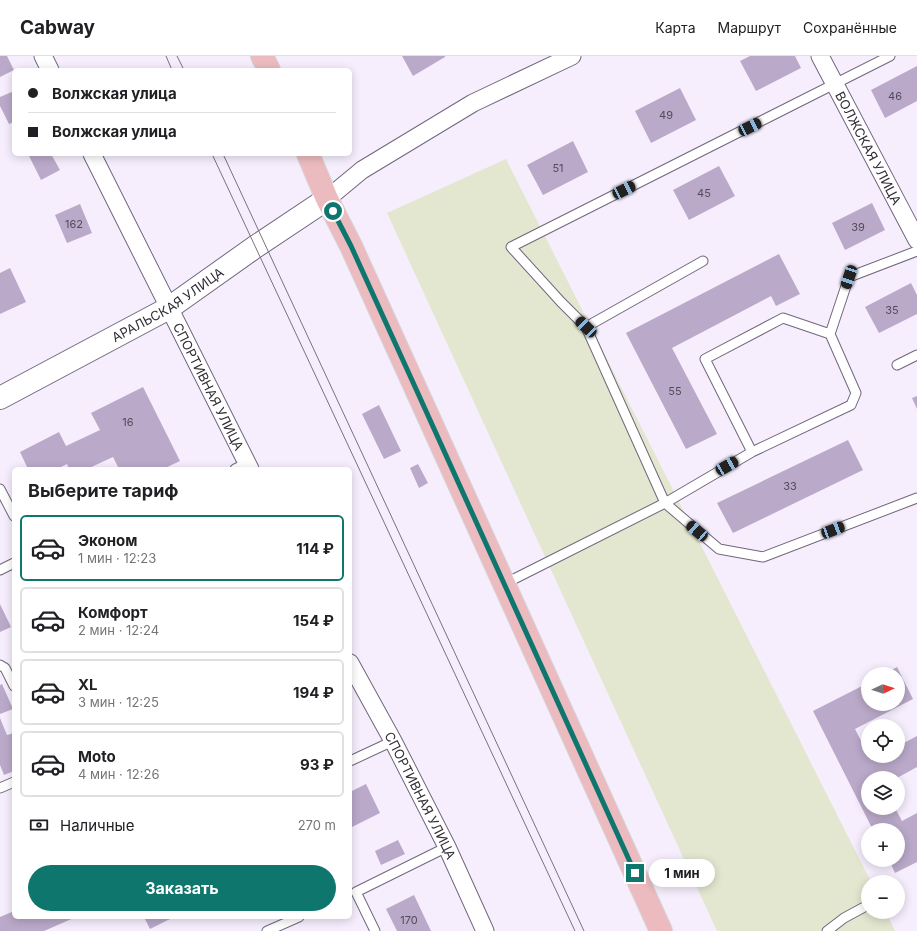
<!DOCTYPE html>
<html lang="ru">
<meta charset="utf-8">
<style>
:root{--surface:#fff;--page:#f2f2f2;--text:#202124;--muted:#757577;--line:#e0e0e0;--accent:#0f766e}
body{margin:0;font-family:Inter,sans-serif;background:var(--page);color:var(--text);height:100vh;display:flex;flex-direction:column;font-size:15px;white-space:nowrap}
*{box-sizing:border-box;margin:0}
p{font-size:13px;color:var(--muted)}
.icon{flex:none;width:22px;height:22px;fill:none;stroke:currentColor;stroke-width:2;stroke-linecap:round;stroke-linejoin:round}
.map{position:relative;flex:1;overflow:hidden}
.side{position:absolute;left:12px;top:411px;width:340px;height:452px;display:flex;flex-direction:column;background:var(--surface);border-radius:6px;box-shadow:0 2px 10px #0003}
.side>*{flex:none}
.top-card{position:absolute;left:12px;top:12px;width:340px;height:88px;border-radius:6px;box-shadow:0 2px 10px #0003;display:grid;align-content:center;height:88px;padding:0 16px;background:var(--surface)}
.needle{width:26px;rotate:86deg}
.buttons{position:absolute;left:861px;top:611px;display:grid;gap:8px}
.buttons a{display:grid;place-items:center;width:44px;height:44px;border-radius:50%;background:var(--surface);box-shadow:0 2px 10px #0003;font-size:20px}
.end{position:absolute;width:18px;height:18px;margin:-9px;border:5px solid #0f766e;background:#fff;box-shadow:0 0 0 2px #fff}
.from{border-radius:50%}
.bubble{position:absolute;height:28px;border-radius:14px;background:var(--surface);box-shadow:0 2px 10px #0003;font-size:13px;font-weight:700;line-height:28px;text-align:center}
.car{position:absolute;width:12px;height:24px;margin:-12px -6px;border-radius:5px;box-shadow:0 0 3px 1px #0007;background:linear-gradient(#222 24%,#8ab4d8 0 40%,#222 0 76%,#8ab4d8 0 86%,#222 0)}
.top-card b{display:flex;align-items:center;gap:14px;height:38px;font-size:15px}
.top-card b+b{border-top:1px solid var(--line)}
.top-card i{width:10px;height:10px;background:var(--text)}
ul{padding:0;list-style:none}
li{display:flex;align-items:center;gap:12px;height:66px;margin:0 8px 6px;padding:0 8px;border:2px solid var(--line);border-radius:6px}
li div{flex:1}
li b{display:block;font-size:15px}
li em{font-style:normal;font-weight:700}
li.active{border-color:var(--accent)}
li>.icon{width:36px;height:36px;stroke-width:1.5}
h2{padding:0 16px;font-size:18px;line-height:48px}
.pay{display:flex;align-items:center;gap:10px;height:44px;padding:0 16px;font-size:15px}
.pay p{margin-inline-start:auto}
.button{display:flex;gap:8px;margin-top:auto;padding:8px 16px}
.button a{flex:1;height:46px;border-radius:24px;background:var(--accent);color:#fff;font-size:16px;font-weight:700;line-height:46px;text-align:center}
header{display:flex;align-items:center;gap:24px;box-sizing:border-box;height:56px;padding:0 20px;background:var(--surface);border-bottom:1px solid var(--line)}
header strong{font-size:19px}
nav{display:flex;gap:22px;margin-inline-start:auto;font-size:14px}
.map>svg:first-child{display:block}
.green{fill:#e3e7d0}
.building{fill:#baa9c9}
.lines{fill:none;stroke-linecap:round;stroke-linejoin:round}
.service-casing{stroke:#72667c;stroke-width:11}
.minor-casing{stroke:#72667c;stroke-width:19}
.tertiary-casing{stroke:#72667c;stroke-width:24}
.primary-casing{stroke:#d6d5d7;stroke-width:24}
.service{stroke:#fff;stroke-width:9}
.minor{stroke:#fff;stroke-width:17}
.tertiary{stroke:#fff;stroke-width:22}
.primary{stroke:#ebbbbf;stroke-width:22}
.tram{stroke:#79727e;stroke-width:1}
.route{stroke:#0f766e;stroke-width:5}
.labels{text-anchor:middle;dominant-baseline:central;stroke-width:3;stroke-linejoin:round;paint-order:stroke}
.number-label{font-size:11px;fill:#534b5a}
.street-label{font-size:13px;fill:#312c35;stroke:#fff}
</style>
<header>
<strong>Cabway</strong>
<nav><a>Карта</a><a>Маршрут</a><a>Сохранённые</a></nav>
</header>
<div class="map">
<svg width="917" height="875" viewBox="0 0 917 875">
<rect width="100%" height="100%" fill="#f6eefd"/>
<path class="green" d="M506,103l365,723h-3v30h18l9,19h-178l-330,-718z"/>
<path class="building" d="M0,0h7l7,14 -14,7z
M402,0h43v1l-32,19z
M750,0h45l6,12 -45,23 -16,-30z
M917,10v35l-32,17 -14,-28z
M680,32l16,32 -45,23 -16,-32z
M14,35v31l-5,2 -9,-18v-9z
M573,85l15,31 -45,23 -16,-30z
M28,98h23l9,16 -19,10z
M719,110l16,30 -46,24 -16,-30z
M872,147l13,27 -40,20 -13,-27z
M80,148l12,29 -25,10 -12,-28z
M779,198l21,40 -24,12 -5,-10 -99,52 45,86 -31,15 -60,-116z
M10,212l16,34 -26,12v-41z
M911,227l6,12v19l-38,19 -14,-26z
M143,331l37,74 -17,8h-44l-6,-12 -26,12h-18l-2,-5 -10,5h-29l-8,-17 39,-20 7,14 34,-16 -9,-17z
M917,340v13l-5,-11z
M379,349l22,46 -17,8 -22,-45z
M848,384l15,30 -130,63 -16,-30z
M418,408l10,19 -9,5 -9,-20z
M0,548l11,23 -11,5z
M897,611l16,32 -58,30 16,31 8,-4h19v-10l19,-10v31l-20,11h-29v30h27l7,13 15,-8v49l-22,11 -6,-13h9v-30h-25l-60,-119 55,-28v21h30v-30h-13z
M2,628l11,25 -13,5v-29z
M0,662l7,17 7,-2v38l-10,4 -4,-10z
M366,728l14,29 -30,15v-36z
M398,784l7,14 -24,11 -6,-14z
M414,839l17,36h-34l-11,-22z
M14,855v6h62l-32,14h-44v-14z
M144,861h30l-24,12z"/>
<g class="lines">
<g class="service-casing">
<path id="service" d="M917,195l-68,26 -19,57 26,59 -5,12 -99,47 -87,51 54,46 44,8 154,-59
M586,271l117,-66
M897,309l20,-10
M752,396l-47,-93 78,-41 47,16
M235,413l12,-6
M0,433l14,27
M0,514l14,-7
M504,528l161,-81 -79,-176 -25,-25 -50,-55 379,-191
M0,609l5,3 9,18
M350,705l43,-20
M0,732l14,-6
M267,875l32,-14
M375,875l-19,-39 91,-45
M827,875l17,-13 24,-13"/>
</g>
<g class="minor-casing">
<g id="minor">
<path d="M43,0l7,14"/>
<path id="s1" d="M820,0l97,184"/>
<path id="s2" d="M92,98l158,315"/>
<path d="M327,143l35,-29 111,-67 99,-47"/>
<path id="s3" d="M350,607l43,78 54,106 38,84"/>
</g>
</g>
<g class="tertiary-casing">
<g id="tertiary">
<path id="s4" d="M0,342l169,-90 86,-61 72,-48"/>
</g>
</g>
<g class="primary-casing">
<path id="primary" d="M262,0l7,14
M308,98l19,45 24,47 78,172 232,513"/>
</g>
<use href="#service" class="service"/>
<use href="#minor" class="minor"/>
<use href="#tertiary" class="tertiary"/>
<use href="#primary" class="primary"/>
<path class="tram" d="M166,0l6,14
M177,0l7,14
M212,98l363,777
M223,98l361,777"/>
</g>
<g class="lines">
<path class="route" d="M333,155l18,35 65,143 219,484"/>
</g>
<g class="labels">
<g class="number-label">
<text x="895" y="40">46</text>
<text x="666" y="59">49</text>
<text x="558" y="112">51</text>
<text x="704" y="137">45</text>
<text x="74" y="168">162</text>
<text x="858" y="171">39</text>
<text x="892" y="254">35</text>
<text x="675" y="335">55</text>
<text x="128" y="366">16</text>
<text x="790" y="430">33</text>
<text x="409" y="864">170</text>
</g>
<g class="street-label">
<text stroke="none"><textPath href="#s1" startOffset="104">ВОЛЖСКАЯ УЛИЦА</textPath></text>
<text stroke="none"><textPath href="#s4" startOffset="192">АРАЛЬСКАЯ УЛИЦА</textPath></text>
<text stroke="none"><textPath href="#s2" startOffset="260">СПОРТИВНАЯ УЛИЦА</textPath></text>
<text stroke="none"><textPath href="#s3" startOffset="150">СПОРТИВНАЯ УЛИЦА</textPath></text>
</g>
</g>
</svg>
<div class="buttons">
<a><svg class="needle" viewBox="-14 -14 28 28"><path d="M0-13l5 13h-10z" fill="#e53935"/><path d="M0 13l5-13h-10z" fill="#757577"/></svg></a>
<a><svg class="icon" aria-label="locate" viewBox="0 0 24 24"><circle cx="12" cy="12" r="6"/><path d="M12 2v4M12 18v4M2 12h4M18 12h4"/></svg></a>
<a><svg class="icon" aria-label="layers" viewBox="0 0 24 24"><path d="M12 4l9 5-9 5-9-5zM3 14l9 5 9-5"/></svg></a>
<a>+</a>
<a>−</a>
</div>
<i class="end from" style="left:333px;top:155px"></i>
<i class="end" style="left:635px;top:817px"></i>
<div class="bubble" style="left:649px;top:803px;width:66px">1 мин</div>
<i class="car" style="left:750px;top:71px;rotate:64deg"></i>
<i class="car" style="left:624px;top:134px;rotate:64deg"></i>
<i class="car" style="left:849px;top:221px;rotate:199deg"></i>
<i class="car" style="left:586px;top:271px;rotate:314deg"></i>
<i class="car" style="left:727px;top:410px;rotate:60deg"></i>
<i class="car" style="left:833px;top:474px;rotate:69deg"></i>
<i class="car" style="left:697px;top:475px;rotate:311deg"></i>
<div class="top-card">
<b><i class="from"></i>Волжская улица</b>
<b><i></i>Волжская улица</b>
</div>
<section class="side">
<h2>Выберите тариф</h2>
<ul>
<li class="active"><svg class="icon" aria-label="car" viewBox="0 0 24 24"><path d="M5 17H2v-5l4-1 3-4h7l3 4 3 1v5h-3M9 17h6M6 11h13"/><circle cx="7" cy="17" r="2"/><circle cx="17" cy="17" r="2"/></svg><div><b>Эконом</b><p>1 мин · 12:23</p></div><em>114 ₽</em></li>
<li><svg class="icon" aria-label="car" viewBox="0 0 24 24"><path d="M5 17H2v-5l4-1 3-4h7l3 4 3 1v5h-3M9 17h6M6 11h13"/><circle cx="7" cy="17" r="2"/><circle cx="17" cy="17" r="2"/></svg><div><b>Комфорт</b><p>2 мин · 12:24</p></div><em>154 ₽</em></li>
<li><svg class="icon" aria-label="car" viewBox="0 0 24 24"><path d="M5 17H2v-5l4-1 3-4h7l3 4 3 1v5h-3M9 17h6M6 11h13"/><circle cx="7" cy="17" r="2"/><circle cx="17" cy="17" r="2"/></svg><div><b>XL</b><p>3 мин · 12:25</p></div><em>194 ₽</em></li>
<li><svg class="icon" aria-label="car" viewBox="0 0 24 24"><path d="M5 17H2v-5l4-1 3-4h7l3 4 3 1v5h-3M9 17h6M6 11h13"/><circle cx="7" cy="17" r="2"/><circle cx="17" cy="17" r="2"/></svg><div><b>Moto</b><p>4 мин · 12:26</p></div><em>93 ₽</em></li>
</ul>
<div class="pay"><svg class="icon" aria-label="cash" viewBox="0 0 24 24"><path d="M3 7h18v10H3z"/><circle cx="12" cy="12" r="2"/></svg>Наличные<p>270 m</p></div>
<div class="button"><a>Заказать</a></div>
</section>
</div>
